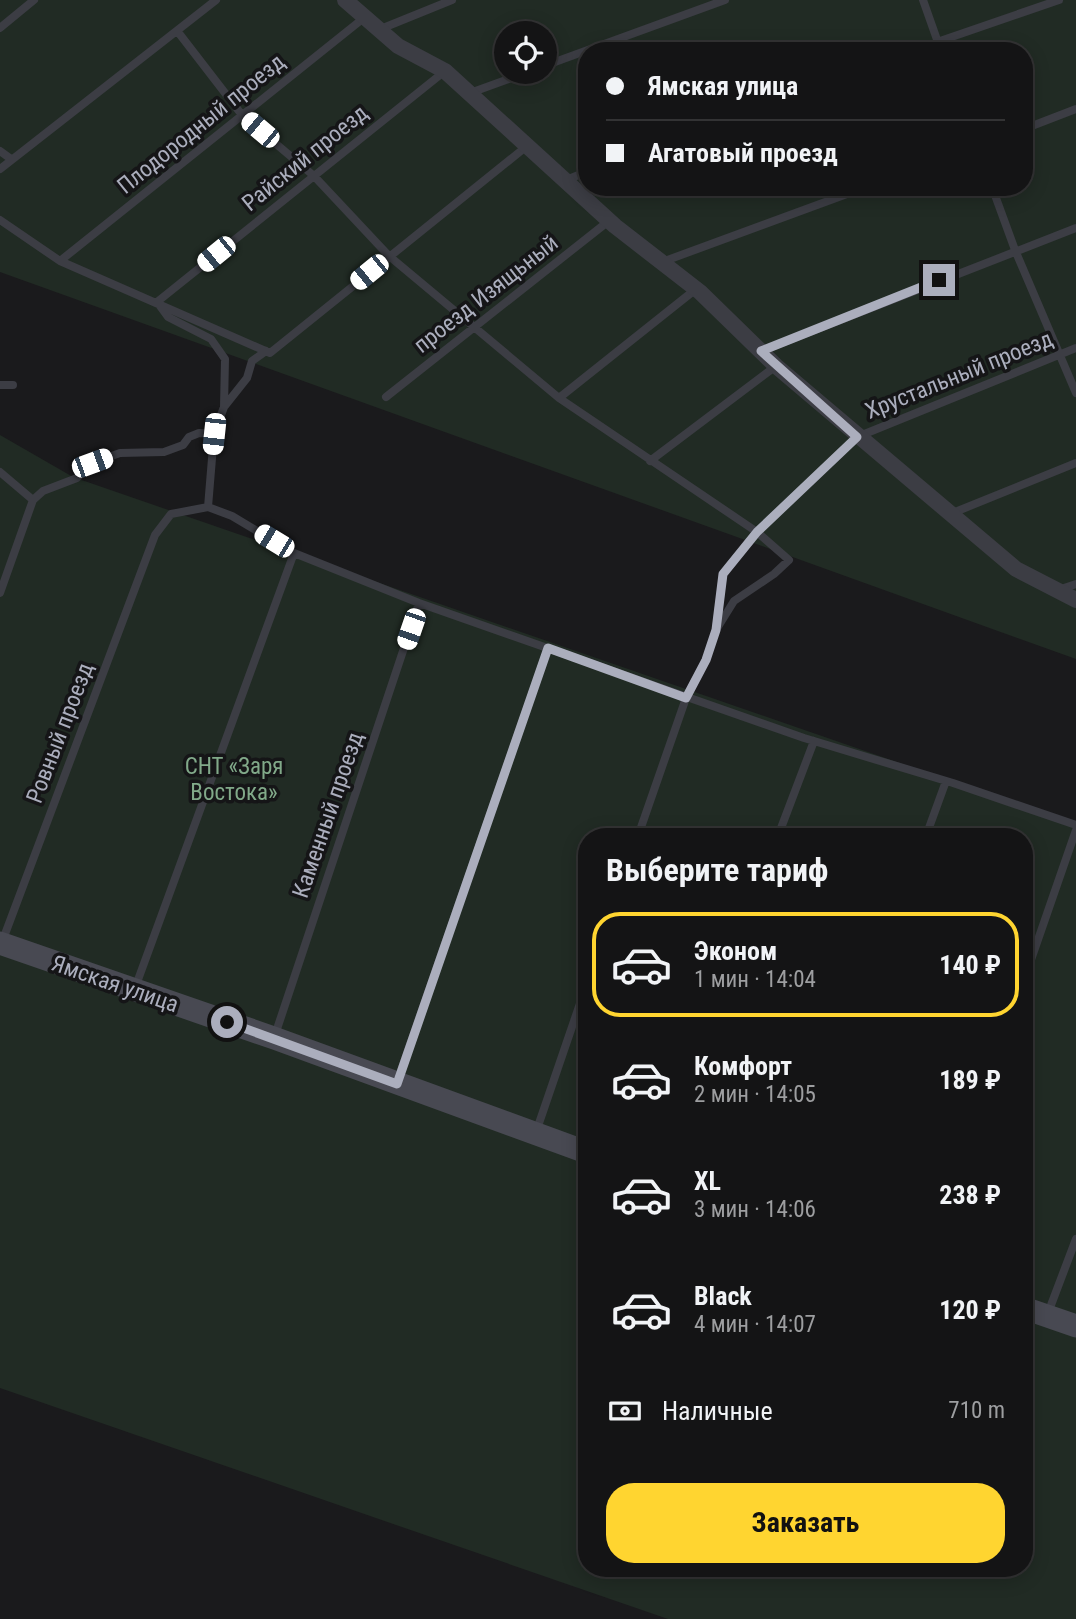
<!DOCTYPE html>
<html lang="ru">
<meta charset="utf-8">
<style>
:root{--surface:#141415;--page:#1d1d1e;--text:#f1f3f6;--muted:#9d9ea0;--line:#333334;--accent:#ffd530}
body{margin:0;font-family:"Roboto Condensed",sans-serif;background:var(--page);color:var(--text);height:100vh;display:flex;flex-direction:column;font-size:26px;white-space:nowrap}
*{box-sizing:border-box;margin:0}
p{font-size:23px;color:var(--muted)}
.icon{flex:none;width:38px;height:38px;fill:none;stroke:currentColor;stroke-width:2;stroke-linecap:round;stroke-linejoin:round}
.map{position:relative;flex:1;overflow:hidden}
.drawer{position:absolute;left:578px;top:828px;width:455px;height:749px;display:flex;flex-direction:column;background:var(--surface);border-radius:28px;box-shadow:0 4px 18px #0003,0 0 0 2px var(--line)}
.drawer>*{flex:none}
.banner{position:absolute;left:578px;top:42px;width:455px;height:154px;border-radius:28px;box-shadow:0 4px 18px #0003,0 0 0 2px var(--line);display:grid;align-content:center;height:154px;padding:0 28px;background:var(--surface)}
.buttons{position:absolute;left:494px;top:21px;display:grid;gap:14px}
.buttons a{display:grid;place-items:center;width:63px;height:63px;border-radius:50%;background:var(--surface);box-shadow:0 4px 18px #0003,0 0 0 2px var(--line);font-size:35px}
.end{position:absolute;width:32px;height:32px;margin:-16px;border:9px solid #abaebd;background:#111;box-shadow:0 0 0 4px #111}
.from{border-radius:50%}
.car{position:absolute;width:21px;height:42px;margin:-21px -10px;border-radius:9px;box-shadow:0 0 5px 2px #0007;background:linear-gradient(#fff 24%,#345 0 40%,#fff 0 76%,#345 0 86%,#fff 0)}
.banner b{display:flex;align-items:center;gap:24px;height:66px;font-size:26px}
.banner b+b{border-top:2px solid var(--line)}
.banner i{width:18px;height:18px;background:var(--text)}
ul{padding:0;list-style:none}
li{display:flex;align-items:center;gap:21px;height:105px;margin:0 14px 10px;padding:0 14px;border:4px solid transparent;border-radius:28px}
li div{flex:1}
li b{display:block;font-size:26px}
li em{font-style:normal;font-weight:700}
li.selected{border-color:var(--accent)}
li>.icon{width:63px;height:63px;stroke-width:1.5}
h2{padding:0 28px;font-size:32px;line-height:84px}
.pay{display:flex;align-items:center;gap:18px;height:77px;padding:0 28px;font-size:26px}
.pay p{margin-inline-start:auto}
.button{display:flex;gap:14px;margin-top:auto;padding:14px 28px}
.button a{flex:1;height:80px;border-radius:28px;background:var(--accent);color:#111;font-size:28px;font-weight:700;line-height:80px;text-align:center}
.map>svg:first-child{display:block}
.green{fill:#212b24;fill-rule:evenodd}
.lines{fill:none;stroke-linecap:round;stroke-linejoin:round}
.lane{stroke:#3c3d44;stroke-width:8}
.street{stroke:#3c3d44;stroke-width:16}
.secondary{stroke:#484952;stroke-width:23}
.route{stroke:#abaebd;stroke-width:9}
.labels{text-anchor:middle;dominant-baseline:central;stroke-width:7;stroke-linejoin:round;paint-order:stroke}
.street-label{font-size:23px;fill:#abaebd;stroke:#151517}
.park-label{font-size:23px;fill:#81a989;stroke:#151517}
</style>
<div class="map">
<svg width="1076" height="1619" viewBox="0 0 1076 1619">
<rect width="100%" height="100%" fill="#1a1a1c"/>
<path class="green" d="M0,0h1076v659l-1076,-387zM506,33h38v39h-38zM586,51h438v136h-438z
M0,435l73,42 1003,347v502l-52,-18v-472h-438v316l-586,-209z
M0,950l586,210v408h438v-251l52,19v283h-408l-668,-231z"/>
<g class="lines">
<path class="lane" d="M923,0l18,51
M0,28l34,-28
M378,30l74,-30
M178,32l64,83 72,61 75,80 170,142 198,134 32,28 -15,14 -40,27 -18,29
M911,51l148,-51
M544,66l181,-66
M470,93l58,-21
M1024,129l52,-20
M0,151l11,8
M0,169l216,-169
M566,180l20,-8
M992,187l23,63 61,143
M0,220l60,41 210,92 257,-207
M60,261l305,-244
M662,262l204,-75
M761,351l315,-123
M0,385h13
M386,397l224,-177
M559,398l137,-109
M224,407l1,-48 -14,-20 -43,-22 -11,-15 288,-231
M650,461l126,-95
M0,472l33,28
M208,507l6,-73 10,-27 23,-29 5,-17 14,-10
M950,514l126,-51
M1058,590l18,-6
M0,593l33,-93 10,-9 34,-13 15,-15 28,-10 44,-1 19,-7 6,-8 10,-4 15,1
M638,836l48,-138 20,-38 10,-30 7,-56 34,-42 100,-95 219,-89
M778,836l36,-95
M926,836l20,-55
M2,942l153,-407 16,-21 37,-7 24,9 62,37 125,50 385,135 149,45 123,42
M1024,980l52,-150
M135,988l159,-435
M275,1035l144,-432
M397,1082l151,-434
M536,1132l50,-146
M1048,1313l28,-74"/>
<path class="street" d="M345,0l53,46 47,25 170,155 85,66 76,74 240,203 60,31"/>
<path class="secondary" d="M0,943l274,95 312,114
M1024,1308l52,18"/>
</g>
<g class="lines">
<path class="route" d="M227,1022l170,62 151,-436 138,50 20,-38 10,-30 7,-56 34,-42 100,-95 -96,-86 178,-71"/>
</g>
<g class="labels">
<g class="street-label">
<text transform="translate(201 124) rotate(-39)">Плодородный проезд</text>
<text transform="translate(305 158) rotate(-39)">Райский проезд</text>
<text transform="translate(486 294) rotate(-38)">проезд Изящьный</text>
<text transform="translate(959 375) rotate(-22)">Хрустальный проезд</text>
<text transform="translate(60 733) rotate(-69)">Ровный проезд</text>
<text transform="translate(328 815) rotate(-71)">Каменный проезд</text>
<text transform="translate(115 984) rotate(19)">Ямская улица</text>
</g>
<g class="park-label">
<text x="234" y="766">СНТ «Заря<tspan x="234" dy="26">Востока»</tspan></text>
</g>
</g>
</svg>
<div class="buttons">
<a><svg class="icon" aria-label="locate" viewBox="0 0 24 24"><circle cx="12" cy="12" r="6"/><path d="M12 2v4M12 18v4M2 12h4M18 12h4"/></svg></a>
</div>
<i class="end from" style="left:227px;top:1022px"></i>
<i class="end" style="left:939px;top:280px"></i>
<i class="car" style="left:260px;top:130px;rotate:310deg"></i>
<i class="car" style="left:216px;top:254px;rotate:231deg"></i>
<i class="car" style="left:369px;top:272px;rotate:231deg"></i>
<i class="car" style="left:214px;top:434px;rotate:186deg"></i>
<i class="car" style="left:92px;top:463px;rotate:70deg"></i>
<i class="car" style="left:274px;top:541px;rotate:301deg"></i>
<i class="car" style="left:411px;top:629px;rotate:199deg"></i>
<div class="banner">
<b><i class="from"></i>Ямская улица</b>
<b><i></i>Агатовый проезд</b>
</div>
<section class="drawer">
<h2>Выберите тариф</h2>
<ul>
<li class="selected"><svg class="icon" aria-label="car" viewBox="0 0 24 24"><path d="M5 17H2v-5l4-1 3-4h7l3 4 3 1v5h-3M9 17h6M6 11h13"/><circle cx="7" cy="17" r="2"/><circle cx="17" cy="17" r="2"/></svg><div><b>Эконом</b><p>1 мин · 14:04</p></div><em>140 ₽</em></li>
<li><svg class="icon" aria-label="car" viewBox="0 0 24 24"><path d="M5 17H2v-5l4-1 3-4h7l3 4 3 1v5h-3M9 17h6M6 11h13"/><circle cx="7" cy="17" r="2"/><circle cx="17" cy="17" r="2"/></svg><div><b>Комфорт</b><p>2 мин · 14:05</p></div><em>189 ₽</em></li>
<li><svg class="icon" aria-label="car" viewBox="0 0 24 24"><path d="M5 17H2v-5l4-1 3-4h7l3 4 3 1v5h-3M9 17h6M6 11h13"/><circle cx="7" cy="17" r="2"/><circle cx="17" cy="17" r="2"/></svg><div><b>XL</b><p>3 мин · 14:06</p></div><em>238 ₽</em></li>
<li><svg class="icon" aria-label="car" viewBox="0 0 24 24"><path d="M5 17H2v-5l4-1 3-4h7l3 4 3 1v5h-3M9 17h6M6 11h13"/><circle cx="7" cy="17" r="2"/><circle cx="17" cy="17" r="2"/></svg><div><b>Black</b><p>4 мин · 14:07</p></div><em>120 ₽</em></li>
</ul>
<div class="pay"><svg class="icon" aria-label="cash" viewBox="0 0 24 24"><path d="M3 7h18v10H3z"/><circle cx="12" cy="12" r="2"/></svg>Наличные<p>710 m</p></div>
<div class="button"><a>Заказать</a></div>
</section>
</div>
